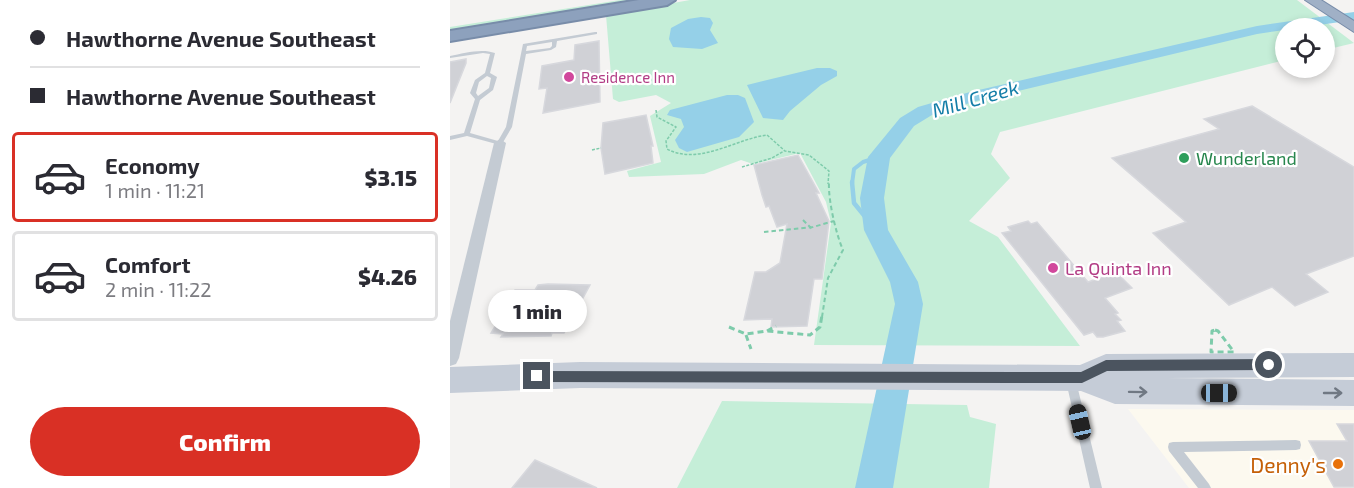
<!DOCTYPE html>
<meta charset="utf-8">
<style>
:root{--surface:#fff;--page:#f2f2f3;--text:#2b2b33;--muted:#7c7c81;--line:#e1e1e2;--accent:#d93025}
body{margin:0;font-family:"Exo 2",sans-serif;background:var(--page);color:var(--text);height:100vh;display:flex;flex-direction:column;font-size:22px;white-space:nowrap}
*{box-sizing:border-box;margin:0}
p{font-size:20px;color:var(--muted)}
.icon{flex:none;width:33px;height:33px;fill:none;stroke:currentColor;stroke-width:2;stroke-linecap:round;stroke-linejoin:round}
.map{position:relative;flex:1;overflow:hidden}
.sheet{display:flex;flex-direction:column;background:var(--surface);width:450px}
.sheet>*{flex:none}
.hud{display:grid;align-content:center;height:132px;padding:0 30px;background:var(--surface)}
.tools{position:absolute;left:825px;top:18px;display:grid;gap:12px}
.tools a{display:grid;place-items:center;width:60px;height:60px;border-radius:50%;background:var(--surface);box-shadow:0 3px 9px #0003;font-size:30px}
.end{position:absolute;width:27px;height:27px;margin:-14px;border:8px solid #4b545f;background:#fff;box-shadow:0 0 0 3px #fff}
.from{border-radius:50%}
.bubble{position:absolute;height:42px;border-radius:21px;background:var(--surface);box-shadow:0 3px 9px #0003;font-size:20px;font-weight:800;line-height:42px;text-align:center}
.car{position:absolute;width:18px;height:36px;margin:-18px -9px;border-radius:8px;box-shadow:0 0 4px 2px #0007;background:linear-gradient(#222 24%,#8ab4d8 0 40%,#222 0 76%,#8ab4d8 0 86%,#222 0)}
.hud b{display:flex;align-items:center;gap:21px;height:57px;font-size:22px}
.hud b+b{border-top:2px solid var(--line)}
.hud i{width:15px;height:15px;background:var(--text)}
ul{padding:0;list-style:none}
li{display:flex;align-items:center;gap:18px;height:90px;margin:0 12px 9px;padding:0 18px;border:3px solid var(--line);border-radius:6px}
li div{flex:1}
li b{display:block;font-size:22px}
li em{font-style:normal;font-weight:800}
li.active{border-color:var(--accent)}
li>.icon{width:54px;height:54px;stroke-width:1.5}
.action{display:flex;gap:12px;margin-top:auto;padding:12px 30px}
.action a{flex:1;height:69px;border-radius:36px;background:var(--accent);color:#fff;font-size:24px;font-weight:800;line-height:69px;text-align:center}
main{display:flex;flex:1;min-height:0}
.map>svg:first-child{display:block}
.commercial{fill:#fcf9ef}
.green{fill:#c5eed8}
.water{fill:#95d0e8}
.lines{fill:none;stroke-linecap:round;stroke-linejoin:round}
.stream-far1{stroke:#95d0e8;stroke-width:4}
.stream{stroke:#95d0e8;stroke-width:4.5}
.river{fill:#95d0e8;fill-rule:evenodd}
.building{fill:#d0d1d6;stroke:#d7d8dd;stroke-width:1.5}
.trunk-casing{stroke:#788ca9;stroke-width:2}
.motorway-casing{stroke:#788ca9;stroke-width:4}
.path-far2{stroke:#7ecbab;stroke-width:1.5;stroke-dasharray:3 1.5;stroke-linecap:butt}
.path-far1{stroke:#7ecbab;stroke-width:2;stroke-dasharray:4.5 3;stroke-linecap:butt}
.path{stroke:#7ecbab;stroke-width:3;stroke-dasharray:6 4;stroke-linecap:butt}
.service{fill:#c4cbd3;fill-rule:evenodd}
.minor{fill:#c4cbd3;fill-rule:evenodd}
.secondary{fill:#c5ccd7;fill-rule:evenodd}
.trunk{fill:#a0b0c6;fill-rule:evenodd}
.motorway{fill:#8da1bd;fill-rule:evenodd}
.oneway{stroke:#707883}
.route{fill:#4b545f}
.hotel-dot{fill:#d1479c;stroke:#fff;stroke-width:2}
.leisure-dot{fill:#2e9e5b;stroke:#fff;stroke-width:2}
.food-dot{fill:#e8710a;stroke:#fff;stroke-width:2}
.labels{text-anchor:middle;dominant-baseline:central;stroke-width:4.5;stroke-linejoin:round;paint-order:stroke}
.far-hotel-label{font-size:15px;fill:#b23c85;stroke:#fff;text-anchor:start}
.leisure-label{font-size:18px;fill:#27864d;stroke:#fff;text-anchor:start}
.hotel-label{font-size:18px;fill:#b23c85;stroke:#fff;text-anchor:start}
.water-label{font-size:20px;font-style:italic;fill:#157ea8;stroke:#fff}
.near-food-label{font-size:21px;fill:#c56008;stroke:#fff;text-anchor:end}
</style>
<main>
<section class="sheet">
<div class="hud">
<b><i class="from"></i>Hawthorne Avenue Southeast</b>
<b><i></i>Hawthorne Avenue Southeast</b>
</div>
<ul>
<li class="active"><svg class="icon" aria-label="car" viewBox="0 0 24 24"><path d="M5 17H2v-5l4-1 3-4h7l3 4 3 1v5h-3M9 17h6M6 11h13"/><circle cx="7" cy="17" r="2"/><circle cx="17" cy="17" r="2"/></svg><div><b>Economy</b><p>1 min · 11:21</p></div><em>$3.15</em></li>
<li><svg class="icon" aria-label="car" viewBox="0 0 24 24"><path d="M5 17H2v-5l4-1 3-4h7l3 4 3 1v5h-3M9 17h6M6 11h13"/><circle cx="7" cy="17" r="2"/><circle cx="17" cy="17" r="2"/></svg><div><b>Comfort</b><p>2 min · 11:22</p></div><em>$4.26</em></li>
</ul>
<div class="action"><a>Confirm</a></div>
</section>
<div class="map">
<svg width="904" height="488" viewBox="0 0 904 488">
<rect width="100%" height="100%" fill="#f4f3f2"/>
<path class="commercial" d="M678,409l226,1v78h-165z"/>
<path class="green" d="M170,0h20l-190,31v-4z
M240,0h607l57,43 -29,7 -1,-22h-38l-1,32 -285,72 -9,22 19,24 -41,43 29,16 82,109 -266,-1 17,-122 -5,-21 -26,-49 -47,11 -12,-4 -37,14 -75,3 -2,-6 34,-9 -11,-46 21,-13 -15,-8 -37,7 -6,-3 -7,-84z
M272,401l245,4 3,12 26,7 -7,64h-312z"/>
<path class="water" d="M251,17l9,1 3,5 -3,7 8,13 -16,6 -29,-2 -4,-8 2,-11 17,-9z
M367,68h13l7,3v5l-16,9 -31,26 -7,9 -20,-2 -16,-33z
M277,95h11l7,3 9,24 -15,15 -52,15 -8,-4 -4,-8 9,-13 -3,-8 -14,-4 3,-5z"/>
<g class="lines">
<path class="stream-far1" d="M402,184l2,-15 9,-7 16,-5"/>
<path class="stream" d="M402,182l2,21 22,27"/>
<path class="river" d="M904,12v8l-97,14 -281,67 -44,14 -18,11 -24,32 -6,40 4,32 30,52 5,22 -30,184h-38l40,-184 -5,-22 -26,-52 -4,-32 8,-41 32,-39 18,-11 52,-15 287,-66z"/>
</g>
<path class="building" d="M149,41l1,61 -57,11 4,-25 -8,1 3,-23 32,-6 1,-15z
M16,59v4l-16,40v-41z
M802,106l102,61v89l-48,18 22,18 -33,14 -23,-19 -43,18 -76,-72 33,-11 -74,-64 107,-29 -15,-10z
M196,115l7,31h-2l2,17 -48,11 -4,-26 2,-25z
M348,155l21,38h-3l13,28 -7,58h-8l-7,47 -36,1 1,-8 -28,1 11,-48h11l14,-9 7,-39 -10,3 -8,-21 -3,1 -4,-12 -8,-30z
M578,221l3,3 6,-2 51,60 28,-10 16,16 -27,10 13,15 -3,1 6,6 -4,1 8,10 -22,6h-6l-4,-5 -9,3 -82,-102 9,-2 -3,-4z
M98,284l42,1 -26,48h-12l-1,3 -50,1 2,-3 -12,-1 11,-18h-8l13,-20h5l3,-5h20l3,-5z
M887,424h17v63h-20l-25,-46h38z
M85,460l62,28h-85z"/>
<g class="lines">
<g class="trunk-casing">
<path id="trunk" d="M855,0h16l33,21v11z"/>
</g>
<g class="motorway-casing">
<path id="motorway" d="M189,0h36l-8,5 -217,36v-10z"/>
</g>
<path class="path-far2" d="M206,110l1,7 19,10 -10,14 1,8c32,17 68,-10 100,-14l18,16 24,4 20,16 -1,13
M142,150l9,-2
M292,167l30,-9 12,-7"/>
<path class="path-far1" d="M353,220l10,10
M314,232l49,-5 21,-6
M372,317l6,-39 15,-28c-7,-16 -15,-50 -14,-68"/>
<path class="path" d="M279,327l17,7 21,-3 43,4 10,-8 2,-12
M765,330l3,1 16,21h-23l1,-21z
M317,331l9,-5
M296,335l5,14"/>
<path class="service" d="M145,32h2v2l-40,7 -1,6 -5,3 -25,4 -14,73 -10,17 -2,1 -33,-9 -17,4v-4l14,-3 11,-34 -5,-6 5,-13 10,-7 5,-19 -7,-1 -33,5v-2c14,-3 32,-8 45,-3l-5,20 7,4 -4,13 -13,10 -10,33 28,8 8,-14 17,-83zM102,42v4l-2,2 -24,3 1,-5zM37,76l4,2 -2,10 -11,8 -2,-3 3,-11z
M621,377l3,1 2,3 26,107h-12l-24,-107 2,-3z
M846,440l4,1 1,4 -1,4 -4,1 -112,2 25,32 2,4h-13l-29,-37 -1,-4 1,-4 4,-1z"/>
<path class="minor" d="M50,139l6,4 -47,215 -3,6 -6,2v-45l44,-178z"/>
<path class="secondary" d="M904,353v24l-187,1 187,2v26l-239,-2 -34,-13 -501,-3 -130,5v-26l130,-5 500,3 26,-11z"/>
<use href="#trunk" class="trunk"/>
<use href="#motorway" class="motorway"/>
</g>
<defs><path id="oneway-shaft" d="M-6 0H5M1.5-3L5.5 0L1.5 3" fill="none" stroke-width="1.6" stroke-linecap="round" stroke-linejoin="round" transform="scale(1.5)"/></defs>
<g class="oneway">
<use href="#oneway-shaft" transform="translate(688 392) rotate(1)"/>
<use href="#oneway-shaft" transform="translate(883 393)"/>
</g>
<path class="route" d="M819,359l6,6 -6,5 -162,1 -25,12 -545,-1 -6,-6 6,-5 544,1 25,-12z"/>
<g class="hotel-dot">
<circle cx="119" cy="77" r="6"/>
<circle cx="603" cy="268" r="6"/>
</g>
<circle class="leisure-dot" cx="734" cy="158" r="6"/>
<circle class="food-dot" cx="888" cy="464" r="6"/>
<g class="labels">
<g class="far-hotel-label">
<text x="131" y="77">Residence Inn</text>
</g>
<g class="leisure-label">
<text x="746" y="158">Wunderland</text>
</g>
<g class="hotel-label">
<text x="615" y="268">La Quinta Inn</text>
</g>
<g class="water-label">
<text transform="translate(525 98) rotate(-16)">Mill Creek</text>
</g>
<g class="near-food-label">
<text x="876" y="464">Denny's</text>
</g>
</g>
</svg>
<div class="tools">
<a><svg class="icon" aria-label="locate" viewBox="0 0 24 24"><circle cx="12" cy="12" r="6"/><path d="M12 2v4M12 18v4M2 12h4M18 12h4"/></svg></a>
</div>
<i class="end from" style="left:819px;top:365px"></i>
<i class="end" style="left:87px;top:376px"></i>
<div class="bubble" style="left:38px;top:290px;width:99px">1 min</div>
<i class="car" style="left:769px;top:393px;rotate:90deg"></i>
<i class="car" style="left:630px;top:422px;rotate:347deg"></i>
</div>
</main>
